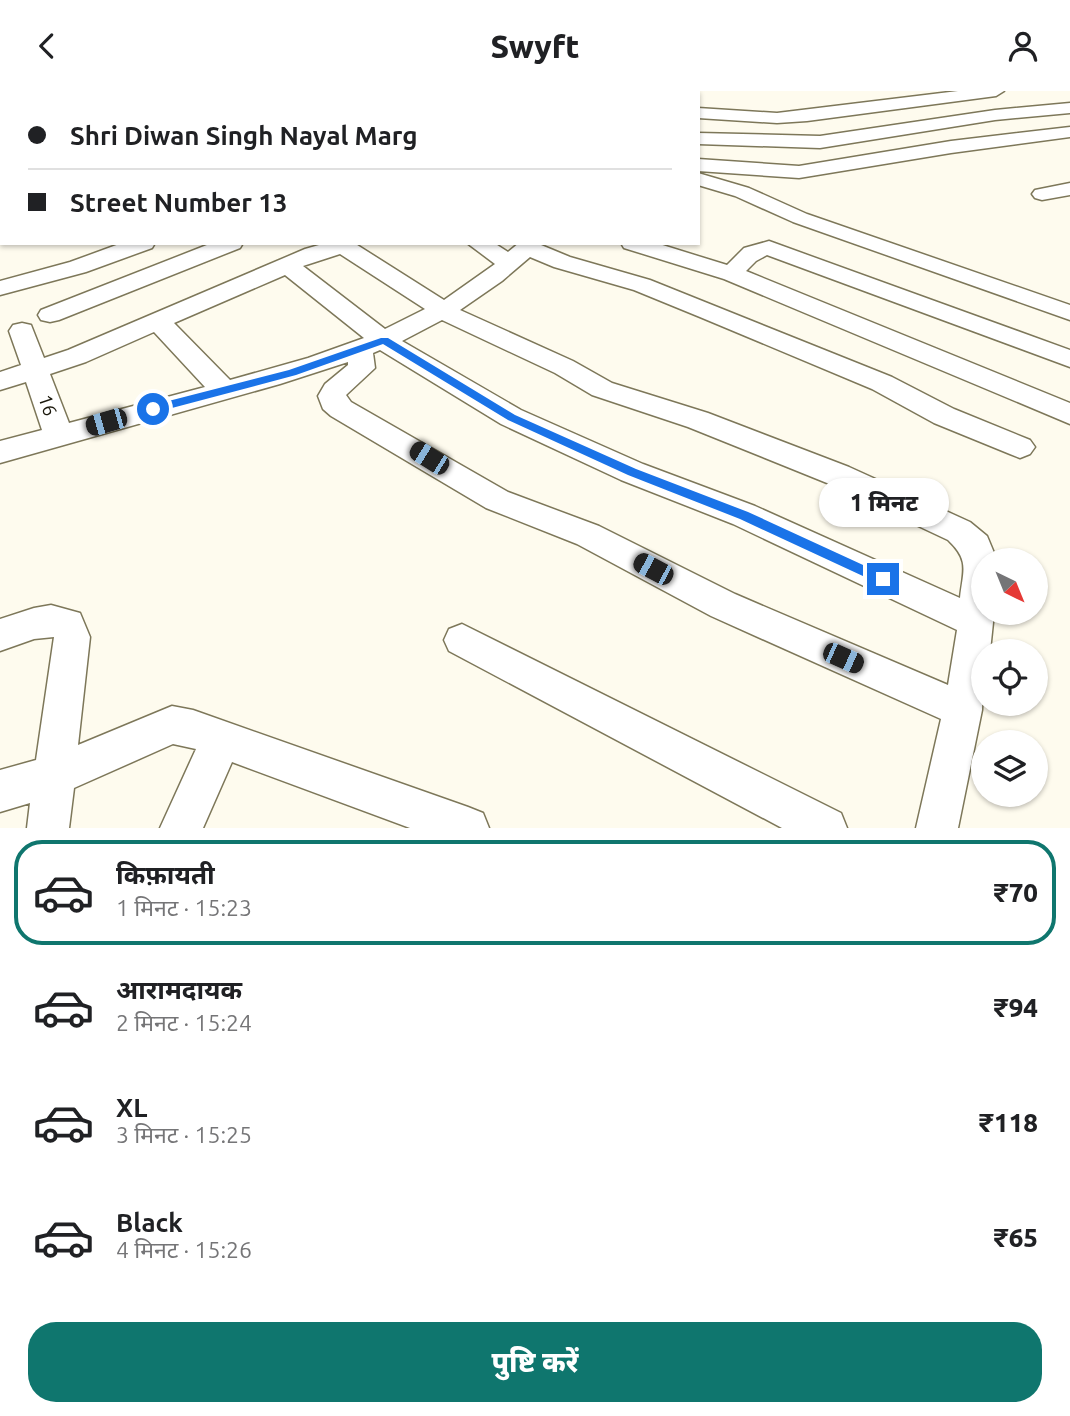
<!DOCTYPE html>
<html lang="hi">
<meta charset="utf-8">
<style>
:root{--surface:#fff;--page:#f6f6f6;--text:#202124;--muted:#757577;--line:#e0e0e0;--accent:#0f766e}
body{margin:0;font-family:Ubuntu,"Noto Sans Devanagari",sans-serif;background:var(--page);color:var(--text);height:100vh;display:flex;flex-direction:column;font-size:26px;white-space:nowrap}
*{box-sizing:border-box;margin:0}
p{font-size:23px;color:var(--muted)}
.icon{flex:none;width:38px;height:38px;fill:none;stroke:currentColor;stroke-width:2;stroke-linecap:round;stroke-linejoin:round}
.map{position:relative;height:737px;overflow:hidden}
.details{display:flex;flex-direction:column;background:var(--surface);flex:1}
.details>*{flex:none}
.guide{position:absolute;left:0px;top:0px;width:700px;height:154px;box-shadow:0 2px 5px #0004;display:grid;align-content:center;height:154px;padding:0 28px;background:var(--surface)}
.needle{width:46px;rotate:137deg}
.tools{position:absolute;left:971px;top:457px;display:grid;gap:14px}
.tools a{display:grid;place-items:center;width:77px;height:77px;border-radius:50%;background:var(--surface);box-shadow:0 2px 5px #0004;font-size:35px}
.end{position:absolute;width:32px;height:32px;margin:-16px;border:9px solid #1a73e8;background:#fff;box-shadow:0 0 0 4px #fff}
.from{border-radius:50%}
.bubble{position:absolute;height:49px;border-radius:24px;background:var(--surface);box-shadow:0 2px 5px #0004;font-size:23px;font-weight:800;line-height:49px;text-align:center}
.car{position:absolute;width:21px;height:42px;margin:-21px -10px;border-radius:9px;box-shadow:0 0 5px 2px #0007;background:linear-gradient(#222 24%,#8ab4d8 0 40%,#222 0 76%,#8ab4d8 0 86%,#222 0)}
.guide b{display:flex;align-items:center;gap:24px;height:66px;font-size:26px}
.guide b+b{border-top:2px solid var(--line)}
.guide i{width:18px;height:18px;background:var(--text)}
ul{padding:12px 0 0;list-style:none}
li{display:flex;align-items:center;gap:21px;height:105px;margin:0 14px 10px;padding:0 14px;border:4px solid transparent;border-radius:28px}
li div{flex:1}
li b{display:block;font-size:26px}
li em{font-style:normal;font-weight:800}
li.active{border-color:var(--accent)}
li>.icon{width:63px;height:63px;stroke-width:1.5}
.cta{display:flex;gap:14px;margin-top:auto;padding:14px 28px}
.cta a{flex:1;height:80px;border-radius:28px;background:var(--accent);color:#fff;font-size:28px;font-weight:800;line-height:80px;text-align:center}
header{display:flex;justify-content:space-between;align-items:center;height:91px;padding:0 28px;background:var(--surface);font-size:32px;font-weight:800}
.map>svg:first-child{display:block}
.lines{fill:none;stroke-linecap:round;stroke-linejoin:round}
.street-casing{stroke:#7d7759;stroke-width:3}
.street{fill:#fff;fill-rule:evenodd}
.route{fill:#1a73e8}
.labels{text-anchor:middle;dominant-baseline:central;stroke-width:7;stroke-linejoin:round;paint-order:stroke}
.street-label{font-size:19px;fill:#1a170b;stroke:#fff}
</style>
<header><svg class="icon" aria-label="back" viewBox="0 0 24 24"><path d="M15 5l-7 7 7 7"/></svg>Swyft<svg class="icon" aria-label="person" viewBox="0 0 24 24"><circle cx="12" cy="8" r="4"/><path d="M4 21q1-7 8-7t8 7"/></svg></header>
<div class="map">
<svg width="1070" height="737" viewBox="0 0 1070 737">
<rect width="100%" height="100%" fill="#fefbee"/>
<g class="lines">
<g class="street-casing">
<path id="street" d="M46,0h24l-25,2z
M182,0h22l-23,2z
M253,0h21l-22,2z
M315,0h21l-22,2z
M393,0h20l-21,2z
M481,0h19v1l-20,1z
M610,0h16v2h-16z
M958,0h46l-8,5 -189,25 -30,2 -79,-5v-10l79,5z
M0,6h2v10h-2z
M1070,12v10l-75,7 -175,28 -122,-4v-11l122,3 175,-26z
M1070,36v10l-119,16 -152,25 -101,-7v-12l101,7 152,-25z
M0,44h2v12h-2z
M2,66v12l-2,1v-12z
M698,82l51,15 58,26 263,91v15l-277,-98 -58,-26 -37,-11z
M1070,92v12l-28,5 -7,-2 -3,-4 3,-4z
M0,111h2l-2,13z
M769,150l301,109v17l-303,-112 -11,6 -10,10 324,132v21l-346,-145 -100,-31 -3,-5h35l71,22 17,-17z
M122,152h33l-3,5 -66,24 -86,23v-14l70,-19z
M212,152h31l-3,5 -181,72 -9,2 -9,-2 -3,-5 3,-5z
M326,152h28l90,57 51,-36 -28,-21h27l14,9 11,-9h24l-2,2 29,12 80,23 242,97 62,32 76,31 5,7 -5,7 -10,4 -10,-4 -76,-31 -62,-34 -172,-72 -66,-27 -80,-23 -24,-10 -28,24 -42,29 113,51 39,22 96,30 141,54 121,55 17,14 10,24h-13v53h10l-4,38h-6l-2,59 -24,118h-42l25,-109 -230,-103 -134,-72 -91,-36 -155,-92 -8,-7 -5,-13 7,-12 23,-19v-3l-68,22 -280,79v-22l42,-11 -16,-48 -26,8v-18l21,-7 -12,-34 4,-6 9,-2 9,2 13,33 24,-8 237,-101zM340,163l85,55 -40,20 -82,-63zM285,184l79,63 -56,20 -78,22 -56,-57zM442,229l113,53 37,22 96,32 139,56 121,57c22,21 15,30 12,58l-205,-92 -112,-42 -122,-54 -119,-69zM154,241l51,55 -136,36 -19,-49 36,-12zM380,259l121,74 120,56 112,44 224,106 -9,55 -213,-91 -136,-68 -91,-34 -157,-90 -5,-7 29,-27 -2,-15z
M51,514l29,8 10,24 -12,108 94,-39 21,4 275,97 15,6 6,15h-79l-178,-66 -29,66h-43l36,-79 -23,-5 -99,44 -5,40h-42l3,-25 -30,9v-42l36,-10 18,-123 -20,2 -34,12v-32l34,-11z
M462,533l379,189 6,15h-65l-333,-177 -5,-11 5,-11z"/>
</g>
<use href="#street" class="street"/>
</g>
<path class="route" d="M381,247h7l127,77 121,54 112,43 139,64 2,3 -2,4h-9l-138,-64 -112,-44 -120,-55 -125,-76 -87,31 -143,38 -5,-4 5,-4 136,-35z"/>
<g class="labels">
<g class="street-label">
<text transform="translate(48 314) rotate(71)">16</text>
</g>
</g>
</svg>
<div class="tools">
<a><svg class="needle" viewBox="-14 -14 28 28"><path d="M0-13l5 13h-10z" fill="#e53935"/><path d="M0 13l5-13h-10z" fill="#757577"/></svg></a>
<a><svg class="icon" aria-label="locate" viewBox="0 0 24 24"><circle cx="12" cy="12" r="6"/><path d="M12 2v4M12 18v4M2 12h4M18 12h4"/></svg></a>
<a><svg class="icon" aria-label="layers" viewBox="0 0 24 24"><path d="M12 4l9 5-9 5-9-5zM3 14l9 5 9-5"/></svg></a>
</div>
<i class="end from" style="left:153px;top:318px"></i>
<i class="end" style="left:883px;top:488px"></i>
<div class="bubble" style="left:819px;top:387px;width:130px">1 मिनट</div>
<i class="car" style="left:106px;top:331px;rotate:254deg"></i>
<i class="car" style="left:429px;top:367px;rotate:302deg"></i>
<i class="car" style="left:653px;top:478px;rotate:298deg"></i>
<i class="car" style="left:843px;top:567px;rotate:114deg"></i>
<div class="guide">
<b><i class="from"></i>Shri Diwan Singh Nayal Marg</b>
<b><i></i>Street Number 13</b>
</div>
</div>
<section class="details">
<ul>
<li class="active"><svg class="icon" aria-label="car" viewBox="0 0 24 24"><path d="M5 17H2v-5l4-1 3-4h7l3 4 3 1v5h-3M9 17h6M6 11h13"/><circle cx="7" cy="17" r="2"/><circle cx="17" cy="17" r="2"/></svg><div><b>किफ़ायती</b><p>1 मिनट · 15:23</p></div><em>₹70</em></li>
<li><svg class="icon" aria-label="car" viewBox="0 0 24 24"><path d="M5 17H2v-5l4-1 3-4h7l3 4 3 1v5h-3M9 17h6M6 11h13"/><circle cx="7" cy="17" r="2"/><circle cx="17" cy="17" r="2"/></svg><div><b>आरामदायक</b><p>2 मिनट · 15:24</p></div><em>₹94</em></li>
<li><svg class="icon" aria-label="car" viewBox="0 0 24 24"><path d="M5 17H2v-5l4-1 3-4h7l3 4 3 1v5h-3M9 17h6M6 11h13"/><circle cx="7" cy="17" r="2"/><circle cx="17" cy="17" r="2"/></svg><div><b>XL</b><p>3 मिनट · 15:25</p></div><em>₹118</em></li>
<li><svg class="icon" aria-label="car" viewBox="0 0 24 24"><path d="M5 17H2v-5l4-1 3-4h7l3 4 3 1v5h-3M9 17h6M6 11h13"/><circle cx="7" cy="17" r="2"/><circle cx="17" cy="17" r="2"/></svg><div><b>Black</b><p>4 मिनट · 15:26</p></div><em>₹65</em></li>
</ul>
<div class="cta"><a>पुष्टि करें</a></div>
</section>
